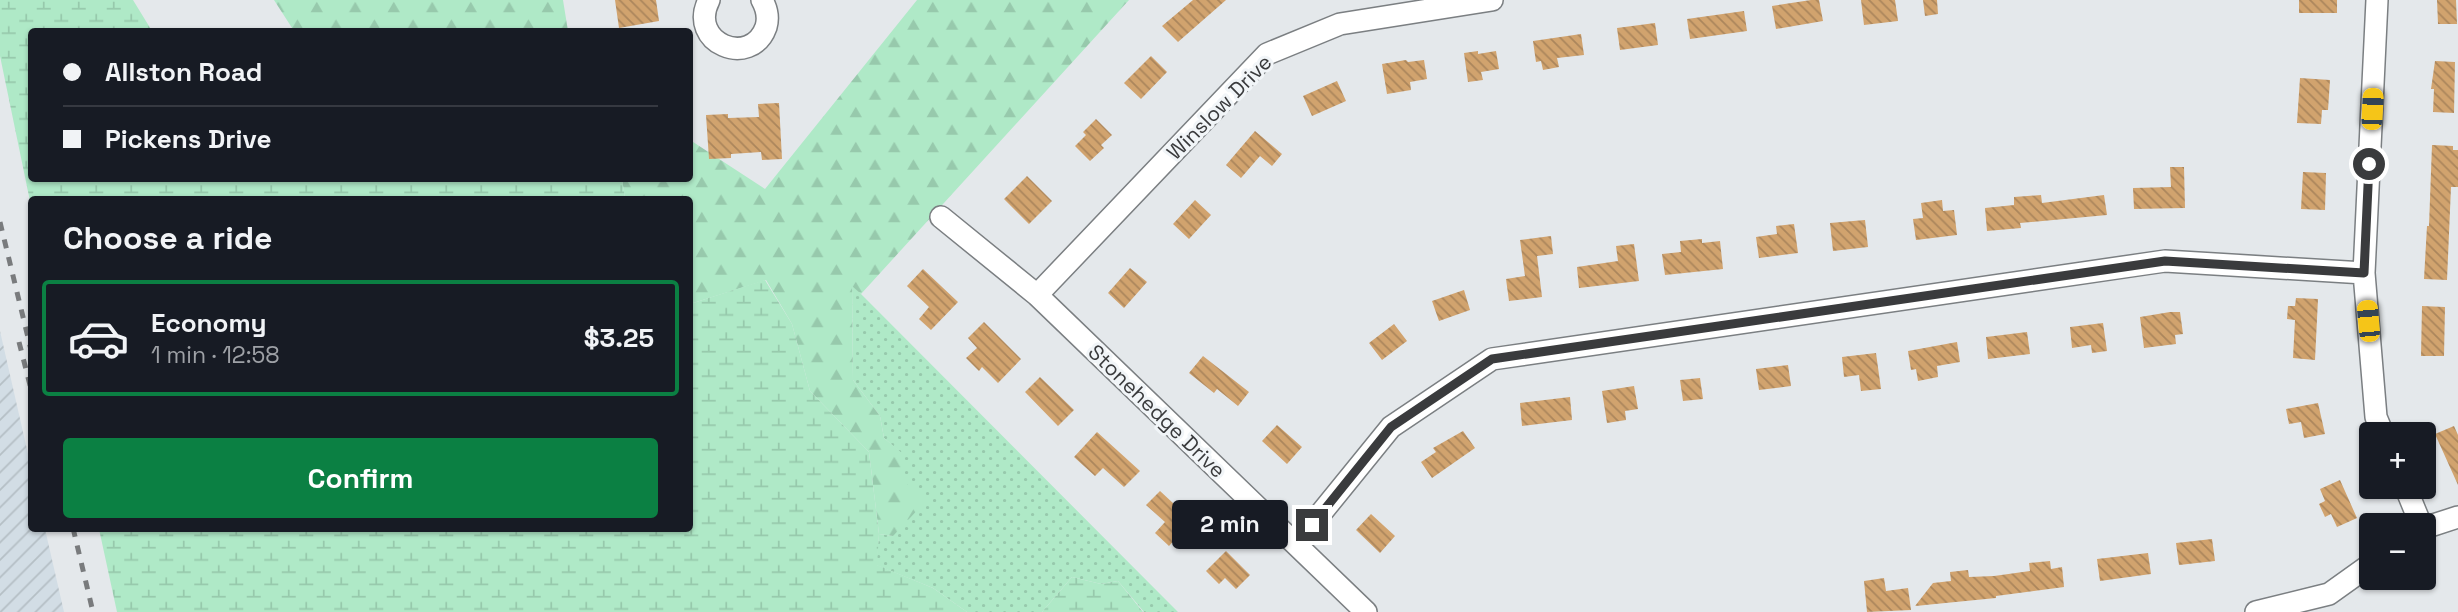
<!DOCTYPE html>
<meta charset="utf-8">
<style>
:root{--surface:#171b24;--page:#20242c;--text:#f1f3f6;--muted:#9ea1a6;--line:#363941;--accent:#0b8043}
body{margin:0;font-family:"Space Grotesk",sans-serif;background:var(--page);color:var(--text);height:100vh;display:flex;flex-direction:column;font-size:26px;white-space:nowrap}
*{box-sizing:border-box;margin:0}
p{font-size:23px;color:var(--muted)}
.icon{flex:none;width:38px;height:38px;fill:none;stroke:currentColor;stroke-width:2;stroke-linecap:round;stroke-linejoin:round}
.map{position:relative;flex:1;overflow:hidden}
.panel{position:absolute;left:28px;top:196px;width:665px;height:336px;display:flex;flex-direction:column;background:var(--surface);border-radius:7px;box-shadow:0 2px 5px #0004}
.panel>*{flex:none}
.banner{position:absolute;left:28px;top:28px;width:665px;height:154px;border-radius:7px;box-shadow:0 2px 5px #0004;display:grid;align-content:center;height:154px;padding:0 35px;background:var(--surface)}
.tools{position:absolute;left:2359px;top:422px;display:grid;gap:14px}
.tools a{display:grid;place-items:center;width:77px;height:77px;border-radius:7px;background:var(--surface);box-shadow:0 2px 5px #0004;font-size:35px}
.end{position:absolute;width:32px;height:32px;margin:-16px;border:9px solid #3a3b3d;background:#fff;box-shadow:0 0 0 4px #fff}
.from{border-radius:50%}
.bubble{position:absolute;height:49px;border-radius:7px;background:var(--surface);box-shadow:0 2px 5px #0004;font-size:23px;font-weight:600;line-height:49px;text-align:center}
.car{position:absolute;width:21px;height:42px;margin:-21px -10px;border-radius:9px;box-shadow:0 0 5px 2px #0007;background:linear-gradient(#f5c518 24%,#345 0 40%,#f5c518 0 76%,#345 0 86%,#f5c518 0)}
.banner b{display:flex;align-items:center;gap:24px;height:66px;font-size:26px}
.banner b+b{border-top:2px solid var(--line)}
.banner i{width:18px;height:18px;background:var(--text)}
ul{padding:0;list-style:none}
li{display:flex;align-items:center;gap:21px;height:116px;margin:0 14px 10px;padding:0 21px;border:4px solid transparent;border-radius:7px}
li div{flex:1}
li b{display:block;font-size:26px}
li em{font-style:normal;font-weight:600}
li.selected{border-color:var(--accent)}
li>.icon{width:63px;height:63px;stroke-width:1.5}
h2{padding:0 35px;font-size:32px;line-height:84px}
.cta{display:flex;gap:14px;margin-top:auto;padding:14px 35px}
.cta a{flex:1;height:80px;border-radius:7px;background:var(--accent);color:#fff;font-size:28px;font-weight:600;line-height:80px;text-align:center}
.map>svg:first-child{display:block}
.industrial{fill:url(#industrial-furrows)}
.grass{fill:url(#grass-dots)}
.forest{fill:url(#forest-firs)}
.wetland{fill:url(#wetland-marsh)}
.building{fill:url(#building-back-hatch)}
.lines{fill:none;stroke-linecap:round;stroke-linejoin:round}
.minor-casing{stroke:#7b7f82;stroke-width:24}
.minor{stroke:#fff;stroke-width:21}
.rail{stroke:#797b7d;stroke-width:5;stroke-dasharray:9 9;stroke-linecap:butt}
.route{stroke:#3a3b3d;stroke-width:9}
.labels{text-anchor:middle;dominant-baseline:central;stroke-width:6;stroke-linejoin:round;paint-order:stroke}
.street-label{font-size:21px;fill:#3a3b3d;stroke:#f1f5f8}
</style>
<div class="map">
<svg width="2458" height="612" viewBox="0 0 2458 612">
<defs>
<pattern id="industrial-furrows" width="10" height="10" patternUnits="userSpaceOnUse" patternTransform="scale(1.75)"><rect width="10" height="10" fill="#d2dde5"/><path d="M-1 1l2-2M0 10L10 0M9 11l2-2" fill="none" stroke="#b5bfc5"/></pattern>
<pattern id="grass-dots" width="8" height="8" patternUnits="userSpaceOnUse" patternTransform="scale(1.75)"><rect width="8" height="8" fill="#afe9c7"/><path d="M2 2h.1M6 6h.1" fill="none" stroke="#97c9ac" stroke-width="1.8" stroke-linecap="round"/></pattern>
<pattern id="forest-firs" width="22" height="20" patternUnits="userSpaceOnUse" patternTransform="scale(1.75)"><rect width="22" height="20" fill="#afe9c7"/><path d="M5 1l3.5 6h-7zM16 11l3.5 6h-7z" fill="#97c9ac"/></pattern>
<pattern id="wetland-marsh" width="20" height="14" patternUnits="userSpaceOnUse" patternTransform="scale(1.75)"><rect width="20" height="14" fill="#afe9c7"/><path d="M1 5h8M5 5V1M11 12h8M15 12V8" fill="none" stroke="#97c9ac"/></pattern>
<pattern id="building-back-hatch" width="6" height="6" patternUnits="userSpaceOnUse" patternTransform="scale(1.75)"><rect width="6" height="6" fill="#d1a36e"/><path d="M-1 5l2 2M0 0l6 6M5-1l2 2" fill="none" stroke="#ab865c"/></pattern>
</defs>
<rect width="100%" height="100%" fill="#e4e8eb"/>
<path class="industrial" d="M0,331l31,136 1,61 13,1 19,83h-64z"/>
<path class="grass" d="M852,284l9,10 317,318h-34l-26,-31 -17,3 -29,-7 -30,35h-75l-34,-24 -57,-23 3,-31 14,2 10,-56 -1,-26 -18,-16 -4,-22 -27,-36z"/>
<path class="forest" d="M274,0h289l5,31h-274z
M917,0h212l-268,294 -9,-8 1,94 27,36 4,22 19,16v26l22,22 -32,34 -14,-2 -10,-82 -59,-61 -18,-67 -26,-44 -76,24v-104l-65,-1 -3,-20 68,-1v-38l75,49z"/>
<path class="wetland" d="M0,0h133l19,31 -120,1v146h590l3,21 -593,1 -1,6 -31,-150z
M765,280l27,44 18,67 59,61 10,82 -2,31 56,23 34,24h-850l-18,-83 591,-1v-224z
M1072,577l29,7 17,-3 25,31h-101z"/>
<path class="building" d="M615,0h41l3,21 -40,7z
M1193,0h33l-48,42 -16,-16z
M1811,0h8l4,21 -47,8 -4,-23z
M1861,0h34l3,21 -34,4z
M1923,0h14l1,14 -13,2z
M2299,0h38v13h-38z
M2437,0h19l1,24h-19z
M1744,11l3,20 -57,8 -3,-20z
M1655,23l3,22 -38,5 -3,-22z
M1581,34l3,21 -27,3 2,9 -16,3 -2,-9 -5,1 -3,-21z
M1478,51v3l18,-3 3,18 -18,3 2,8 -15,2 -4,-29z
M1151,56l16,16 -26,27 -17,-16z
M1406,60l2,2 16,-2 3,19 -17,3 1,8 -24,4 -5,-30z
M2435,61l20,1 -1,51 -21,-1 1,-23h-3z
M2300,78l30,2 -2,30h-6l-1,14 -24,-1z
M1337,81l9,20 -34,15 -9,-20z
M779,103l3,56 -20,1 -1,-8 -30,2v4l-22,1 -3,-44 22,-1v4l31,-1 -1,-13z
M1096,119l16,16 -11,10 3,3 -14,13 -15,-15 11,-11 -3,-3z
M1255,131l27,23 -10,12 -12,-10 -19,22 -15,-13z
M2432,145l21,1v4h5v37h-7l-4,93 -23,-1 3,-53h2z
M2170,167h14l1,41 -51,1 -1,-21 38,-1z
M2303,172l23,1 -1,37 -24,-1z
M1027,176l25,25 -23,23 -25,-25z
M2041,195l1,8 62,-8 3,20 -87,8 1,5 -34,3 -2,-23 29,-3v-8z
M1195,200l16,15 -22,24 -16,-15z
M1942,200l1,11 11,-1 3,25 -41,5 -3,-21 10,-1 -2,-15z
M1865,220l3,27 -35,4 -3,-28z
M1794,224l4,29 -39,5 -3,-21 21,-3 -1,-8z
M1551,236l2,18 -16,2 5,41 -33,4 -3,-22 19,-3 -5,-36z
M1702,239v4l18,-2 3,28 -58,6 -3,-21 19,-2 -1,-11z
M1634,244l5,37 -60,7 -2,-21 41,-6 -2,-15z
M1130,268l17,14 -23,26 -16,-15z
M923,269l35,33 -27,28 -12,-11 10,-12 -22,-21z
M1464,290l6,20 -31,11 -7,-20z
M2296,298l22,1 -3,61 -22,-2 2,-38 -8,-1 1,-13h7z
M2422,306l23,1 -1,49h-23z
M2170,312h10l3,22 -8,1 1,9 -32,4 -4,-31z
M984,322l37,37 -23,24 -16,-16 -3,4 -13,-13 11,-10 -9,-10z
M2103,323l4,28 -15,2 -1,-8 -19,3 -2,-21z
M1394,324l13,17 -25,19 -13,-17z
M2027,332l3,22 -42,5 -2,-22z
M1957,342l3,20 -23,4 1,11 -20,4 -2,-12 -5,1 -3,-19z
M1876,353l5,36 -20,2 -2,-16 -15,2 -2,-20z
M1203,356l46,36 -11,14 -21,-17 -3,4 -25,-20z
M1788,365l3,21 -32,4 -3,-21z
M1040,377l34,33 -16,16 -33,-34z
M1700,378l3,21 -20,2 -3,-21z
M1634,386l4,23 -13,2 1,9 -19,3 -5,-32z
M1570,397l2,23 -50,6 -2,-23z
M2318,403l7,31 -21,4 -3,-16 -12,2 -3,-15z
M1277,425l25,22 -15,17 -25,-23z
M2454,426l4,9v50l-23,-51z
M1463,431l12,17 -43,30 -11,-16 15,-10 -3,-4z
M1097,432l43,39 -16,16 -21,-19 -8,8 -21,-19z
M2340,480l17,38 -20,9 -6,-13 -6,3 -6,-13 6,-3 -5,-12z
M1160,491l41,38 -14,14 -8,-8 -10,11 -14,-13 10,-11 -19,-17z
M1371,514l24,22 -15,17 -24,-23z
M2212,539l3,22 -36,4 -3,-22z
M1226,551l24,24 -14,14 -11,-11 -6,6 -13,-13z
M2148,553l3,21 -51,7 -3,-22z
M2050,561l1,8 11,-2 2,20 -68,9v2l-81,8 18,-23 18,-2 -1,-9 18,-2 1,7 25,-1 36,-5 -1,-8z
M1884,578l2,13 22,-3 3,22 -44,2 -3,-31z"/>
<g class="lines">
<g class="minor-casing">
<path id="minor" d="M709,0c-22,43 42,69 57,27 3,-10 1,-18 -4,-27
M2377,0l-13,273 12,144 7,17
M941,217l96,78 329,317
M1037,295l230,-241 73,-30 152,-24
M2405,486l16,39
M2424,528l34,-11
M1296,544l95,-117 101,-68 673,-98 199,12
M2256,612l73,-18 42,-30"/>
</g>
<use href="#minor" class="minor"/>
<path class="rail" d="M0,222l32,132
M19,342l13,51
M73,528l20,84"/>
</g>
<g class="lines">
<path class="route" d="M1312,525l79,-98 101,-68 673,-98 199,12 5,-109"/>
</g>
<g class="labels">
<g class="street-label">
<text transform="translate(1219 107) rotate(-45)">Winslow Drive</text>
<text transform="translate(1157 411) rotate(44)">Stonehedge Drive</text>
</g>
</g>
</svg>
<div class="tools">
<a>+</a>
<a>−</a>
</div>
<i class="end from" style="left:2369px;top:164px"></i>
<i class="end" style="left:1312px;top:525px"></i>
<div class="bubble" style="left:1172px;top:500px;width:116px">2 min</div>
<i class="car" style="left:2372px;top:109px;rotate:3deg"></i>
<i class="car" style="left:2368px;top:321px;rotate:355deg"></i>
<div class="banner">
<b><i class="from"></i>Allston Road</b>
<b><i></i>Pickens Drive</b>
</div>
<section class="panel">
<h2>Choose a ride</h2>
<ul>
<li class="selected"><svg class="icon" aria-label="car" viewBox="0 0 24 24"><path d="M5 17H2v-5l4-1 3-4h7l3 4 3 1v5h-3M9 17h6M6 11h13"/><circle cx="7" cy="17" r="2"/><circle cx="17" cy="17" r="2"/></svg><div><b>Economy</b><p>1 min · 12:58</p></div><em>$3.25</em></li>
</ul>
<div class="cta"><a>Confirm</a></div>
</section>
</div>
